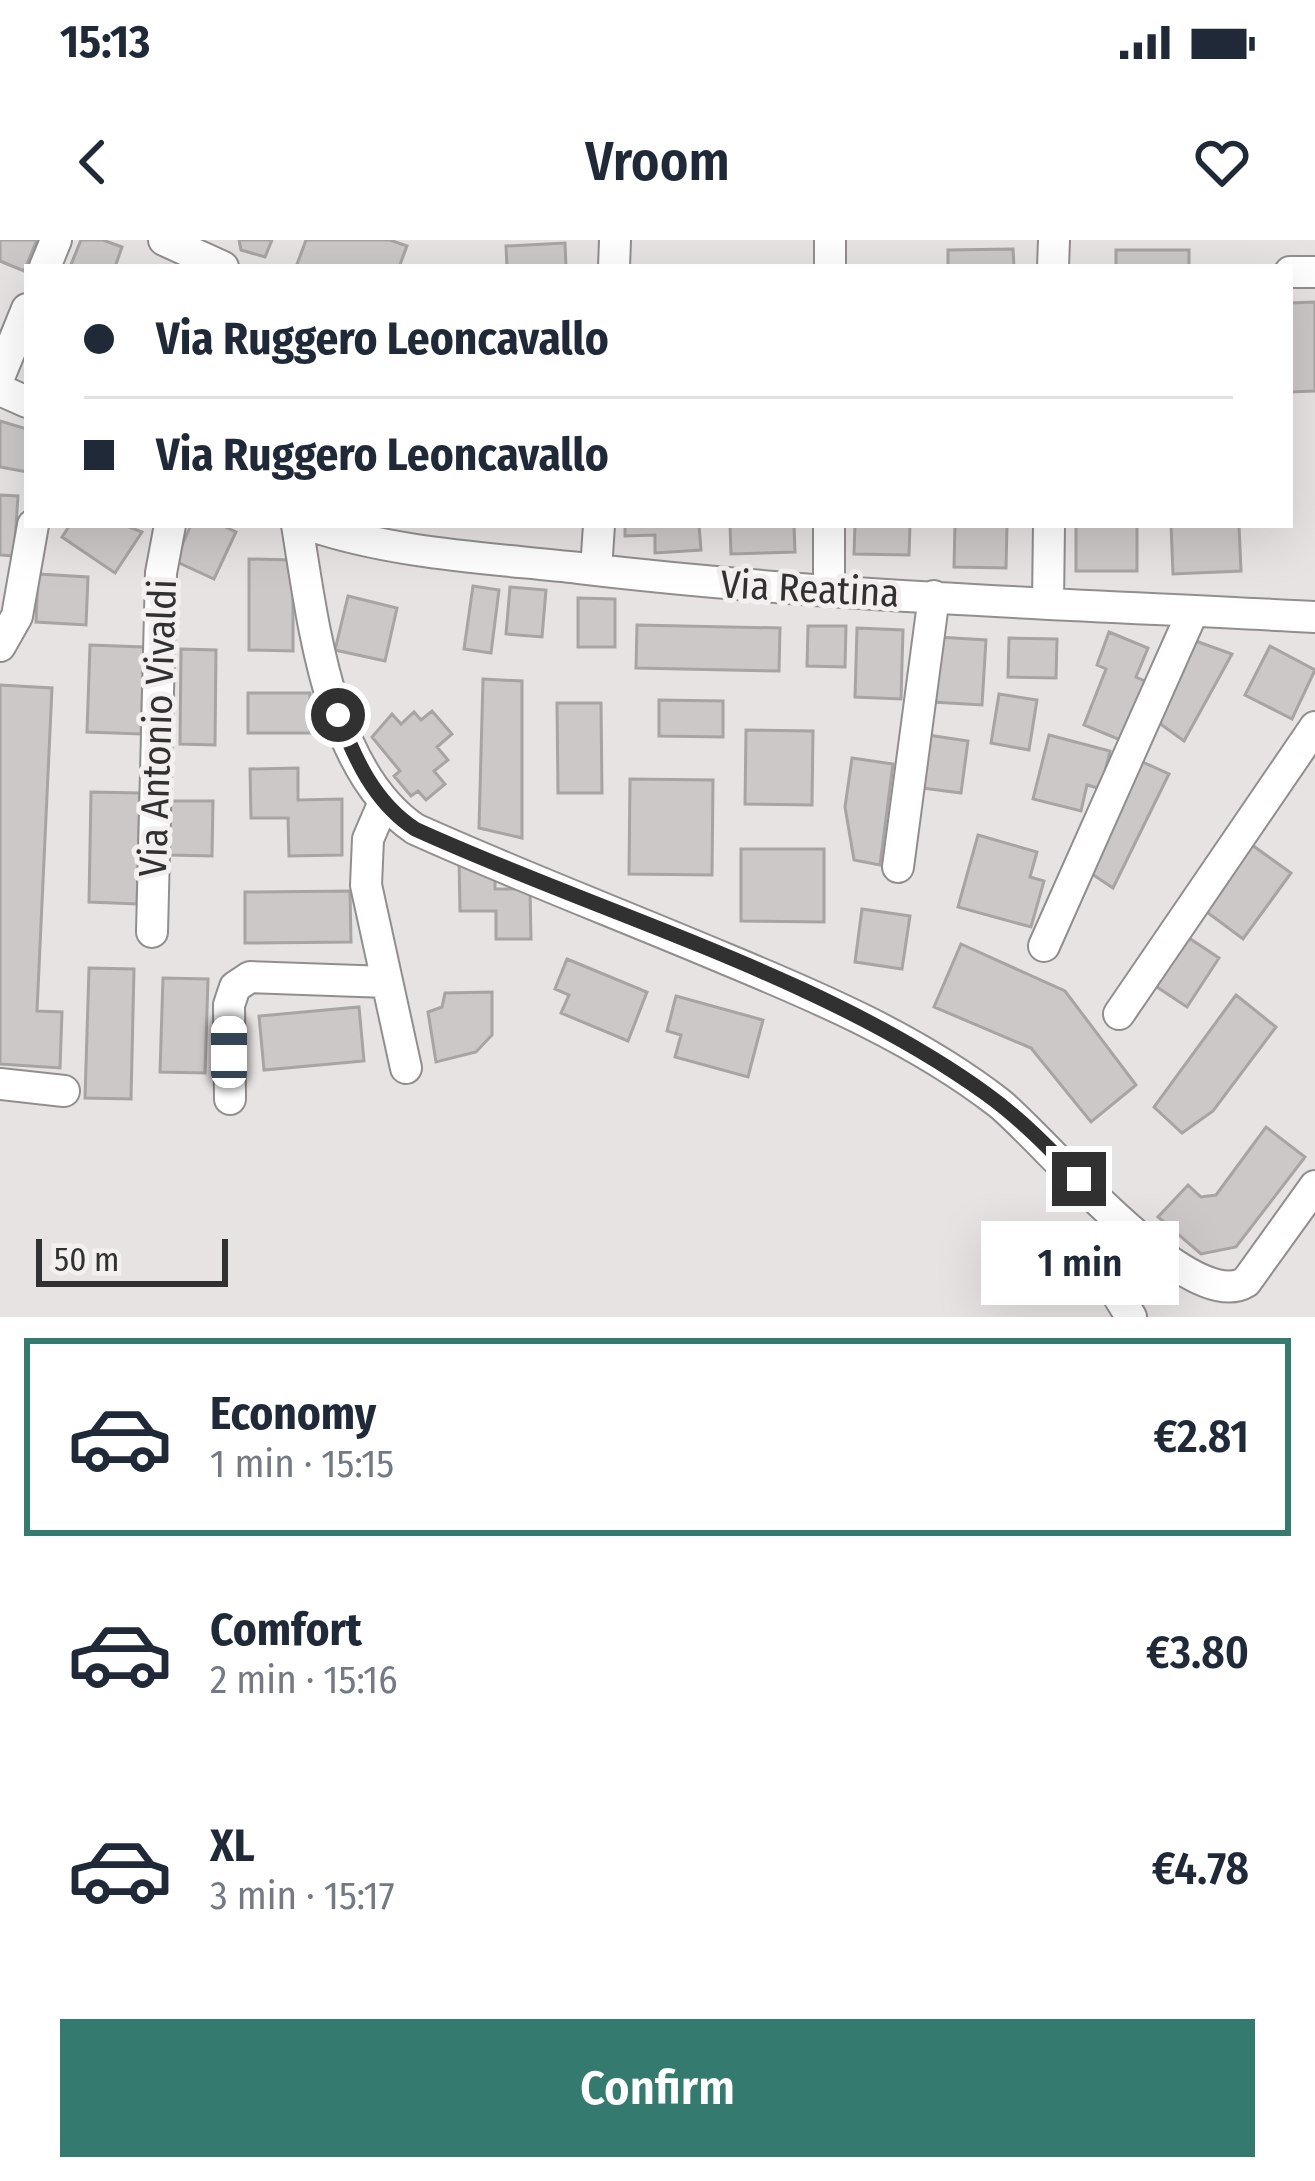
<!DOCTYPE html>
<meta charset="utf-8">
<style>
:root{--surface:#fff;--page:#f6f6f7;--text:#1f2937;--muted:#747a83;--line:#e0e1e3;--accent:#357a6e}
body{margin:0;font-family:"Fira Sans Condensed",sans-serif;background:var(--page);color:var(--text);height:100vh;display:flex;flex-direction:column;font-size:45px;white-space:nowrap}
*{box-sizing:border-box;margin:0}
p{font-size:39px;color:var(--muted)}
.icon{flex:none;width:66px;height:66px;fill:none;stroke:currentColor;stroke-width:2;stroke-linecap:round;stroke-linejoin:round}
.map{position:relative;height:1077px;overflow:hidden}
.drawer{display:flex;flex-direction:column;background:var(--surface);flex:1}
.drawer>*{flex:none}
.hud{position:absolute;left:24px;top:24px;width:1269px;height:264px;border-radius:0px;box-shadow:0 12px 48px #0002;display:grid;align-content:center;height:264px;padding:0 60px;background:var(--surface)}
.scale{position:absolute;left:36px;bottom:30px;width:192px;box-sizing:border-box;padding-left:12px;border:6px solid #323131;border-top:0;font-size:33px;line-height:42px;white-space:nowrap;color:#323131;-webkit-text-stroke:9px #f4f0f0;paint-order:stroke}
.end{position:absolute;width:54px;height:54px;margin:-27px;border:15px solid #323131;background:#fff;box-shadow:0 0 0 6px #fff}
.from{border-radius:50%}
.bubble{position:absolute;height:84px;border-radius:0px;background:var(--surface);box-shadow:0 12px 48px #0002;font-size:39px;font-weight:600;line-height:84px;text-align:center}
.car{position:absolute;width:36px;height:72px;margin:-36px -18px;border-radius:15px;box-shadow:0 0 9px 3px #0007;background:linear-gradient(#fff 24%,#345 0 40%,#fff 0 76%,#345 0 86%,#fff 0)}
.hud b{display:flex;align-items:center;gap:42px;height:114px;font-size:45px}
.hud b+b{border-top:3px solid var(--line)}
.hud i{width:30px;height:30px;background:var(--text)}
ul{padding:21px 0 0;list-style:none}
li{display:flex;align-items:center;gap:36px;height:198px;margin:0 24px 18px;padding:0 36px;border:6px solid transparent;border-radius:0px}
li div{flex:1}
li b{display:block;font-size:45px}
li em{font-style:normal;font-weight:600}
li.active{border-color:var(--accent)}
li>.icon{width:108px;height:108px;stroke-width:1.5}
.primary-button{display:flex;gap:24px;margin-top:auto;padding:24px 60px}
.primary-button a{flex:1;height:138px;border-radius:0px;background:var(--accent);color:#fff;font-size:48px;font-weight:600;line-height:138px;text-align:center}
.status{display:flex;justify-content:space-between;align-items:center;height:84px;padding:0 60px;background:var(--surface);direction:ltr}
.status svg{height:33px;fill:currentColor}
header{display:flex;justify-content:space-between;align-items:center;height:156px;padding:0 60px;background:var(--surface);font-size:54px;font-weight:600}
.map>svg:first-child{display:block}
.building{fill:#cbc8c7;stroke:#a7a4a3;stroke-width:3}
.lines{fill:none;stroke-linecap:round;stroke-linejoin:round}
.minor-casing{stroke:#928e8e;stroke-width:34}
.minor{stroke:#fff;stroke-width:30}
.route{stroke:#323131;stroke-width:15}
.labels{text-anchor:middle;dominant-baseline:central;stroke-width:10;stroke-linejoin:round;paint-order:stroke}
.street-label{font-size:39px;fill:#323131;stroke:#f4f0f0}
</style>
<div class="status"><b>15:13</b><svg viewBox="0 0 49 12"><path d="M0 12V9h3v3zM5 12V6h3v6zM10 12V3h3v9zM15 12V0h3v12zM26 1h20v11H26zM47 4h2v5h-2z"/></svg></div>
<header><svg class="icon" aria-label="back" viewBox="0 0 24 24"><path d="M15 5l-7 7 7 7"/></svg>Vroom<svg class="icon" aria-label="heart" viewBox="0 0 24 24"><path d="M12 20l-8-8c-3-5 5-10 8-4 3-6 11-1 8 4z"/></svg></header>
<div class="map">
<svg width="1315" height="1077" viewBox="0 0 1315 1077">
<rect width="100%" height="100%" fill="#e7e3e2"/>
<path class="building" d="M0,0h37l-13,31 -24,-10z
M81,0h22l19,7 -7,20h-45z
M239,0h33l-7,17 -24,-7z
M306,0h84l17,6 -8,21h-103z
M565,3l1,24h-59l-1,-21z
M1013,9l1,18h-66v-17z
M1116,10h73v17h-73z
M1315,62v89l-25,1v-89z
M0,181l27,8v43l-27,-5z
M0,255l18,1 -4,60 -14,-1z
M70,285h54l18,7 -27,41 -53,-36z
M191,285h30l15,7 -22,47 -39,-18z
M625,285h74l2,25 -46,3v-18l-30,1z
M730,285h64l1,27 -64,2z
M855,285h55l-1,30 -55,-1z
M955,285h52l-1,43 -52,-1z
M1076,285h61v46h-61z
M1171,285h68l2,46 -68,3z
M249,319l44,1v91l-44,-1z
M38,334l50,3 -2,48 -50,-3z
M473,346l26,4 -8,63 -27,-4z
M510,347l36,3 -4,47 -36,-3z
M348,356l49,12 -12,53 -50,-11z
M578,358l37,1v48h-37z
M637,385l143,3 -1,43 -143,-3z
M808,386h38l-1,41 -38,-1z
M857,388l46,2 -2,69 -46,-2z
M1109,392l39,16 -12,29 18,8 -24,59 -46,-19 22,-56 -9,-4z
M938,397l48,3 -4,65 -49,-3z
M1009,398l48,1 -1,39 -48,-1z
M1193,400l39,14 -48,87 -29,-21z
M90,405l54,2 -3,87 -54,-2z
M1270,406l45,24 -23,49 -47,-24z
M181,409l35,1 -1,95 -35,-1z
M483,439l39,2v157l-43,-10z
M0,445l52,3 -15,323 25,1 -2,56 -60,-4z
M248,453h62v40h-62z
M999,454l38,6 -8,50 -38,-7z
M659,460l64,1v36l-64,-1z
M557,463h44l1,90h-44z
M432,471l20,23 -15,13 11,13 -14,11 11,13 -19,16 -8,-9 -7,5 -17,-20 6,-5 -28,-34 20,-23 9,10 13,-12 7,8z
M746,490l67,1 -1,74 -67,-1z
M928,495l40,6 -7,52 -39,-5z
M1049,495l61,16 -9,38 -14,-4 -6,26 -48,-12z
M852,518l41,6 -13,101 -26,-5 -9,-53z
M1136,519l33,15 -56,114 -24,-16z
M298,528v32l44,-1v56l-53,1 -1,-38h-37l-1,-49z
M630,539l83,1 -1,95 -83,-1z
M91,552l49,1 -3,111 -48,-2z
M170,561h43l-1,55 -43,-1z
M978,595l59,17 -7,25 14,4 -13,46 -73,-20z
M1248,602l43,31 -48,66 -43,-32z
M741,609h83v73l-83,-1z
M459,619l36,11v19h35l1,50h-35v-28h-36z
M350,651l1,51 -106,1v-51z
M862,669l48,7 -8,53 -47,-7z
M1186,696l33,22 -32,49 -33,-22z
M961,704l104,47 71,94 -45,37 -60,-74 -97,-41z
M567,719l80,33 -19,49 -67,-28 8,-18 -14,-6z
M89,728l45,1 -3,130 -46,-1z
M163,738l45,1 -3,94 -45,-1z
M492,752v43l-16,17 -40,10 -8,-50 14,-5 3,-14z
M1236,755l40,32 -63,84 -31,22 -28,-26z
M676,756l87,24 -15,57 -73,-20 6,-22 -14,-4z
M359,767l5,54 -100,9 -5,-54z
M1266,887l39,30 -69,90 -35,7 -43,-37 30,-32 13,12 15,-2z"/>
<g class="lines">
<g class="minor-casing">
<path id="minor" d="M164,0l59,27
M45,27l11,-27
M614,27l1,-27
M830,27v-27
M1053,27l1,-27
M1290,32h25
M0,135l27,-66
M0,150l27,12
M297,285c16,96 31,245 118,304 102,46 207,86 311,130 94,39 192,81 273,144 45,36 190,214 247,179l69,-96
M309,285c85,29 181,33 270,43 244,29 491,36 736,49
M829,285v65
M596,330l3,-45
M1048,362l1,-77
M0,406l17,-30 16,-91
M384,562l-16,37 -2,46 40,183
M898,627l36,-271
M152,692l9,-359 9,-48
M1044,706l149,-335
M1119,774l196,-287
M0,844l64,7
M230,859l-1,-94 6,-18 15,-10 137,5
M1117,979c-26,41 -8,61 14,98"/>
</g>
<use href="#minor" class="minor"/>
</g>
<g class="lines">
<path class="route" d="M338,475c17,44 36,87 77,114 184,84 406,146 570,264 35,25 64,55 94,86"/>
</g>
<g class="labels">
<g class="street-label">
<text transform="translate(810 349) rotate(3)">Via Reatina</text>
<text transform="translate(158 488) rotate(-88)">Via Antonio Vivaldi</text>
</g>
</g>
</svg>
<div class="scale">50 m</div>
<i class="end from" style="left:338px;top:475px"></i>
<i class="end" style="left:1079px;top:939px"></i>
<div class="bubble" style="left:981px;top:981px;width:198px">1 min</div>
<i class="car" style="left:229px;top:812px;rotate:0deg"></i>
<div class="hud">
<b><i class="from"></i>Via Ruggero Leoncavallo</b>
<b><i></i>Via Ruggero Leoncavallo</b>
</div>
</div>
<section class="drawer">
<ul>
<li class="active"><svg class="icon" aria-label="car" viewBox="0 0 24 24"><path d="M5 17H2v-5l4-1 3-4h7l3 4 3 1v5h-3M9 17h6M6 11h13"/><circle cx="7" cy="17" r="2"/><circle cx="17" cy="17" r="2"/></svg><div><b>Economy</b><p>1 min · 15:15</p></div><em>€2.81</em></li>
<li><svg class="icon" aria-label="car" viewBox="0 0 24 24"><path d="M5 17H2v-5l4-1 3-4h7l3 4 3 1v5h-3M9 17h6M6 11h13"/><circle cx="7" cy="17" r="2"/><circle cx="17" cy="17" r="2"/></svg><div><b>Comfort</b><p>2 min · 15:16</p></div><em>€3.80</em></li>
<li><svg class="icon" aria-label="car" viewBox="0 0 24 24"><path d="M5 17H2v-5l4-1 3-4h7l3 4 3 1v5h-3M9 17h6M6 11h13"/><circle cx="7" cy="17" r="2"/><circle cx="17" cy="17" r="2"/></svg><div><b>XL</b><p>3 min · 15:17</p></div><em>€4.78</em></li>
</ul>
<div class="primary-button"><a>Confirm</a></div>
</section>
